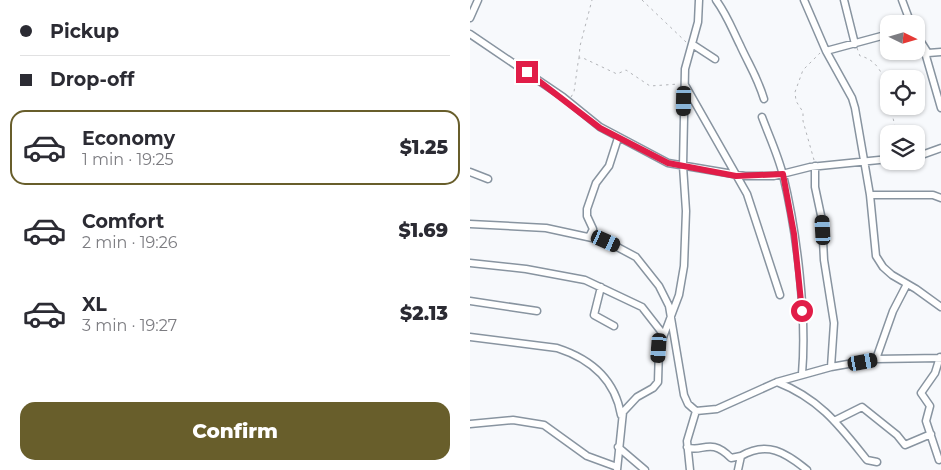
<!DOCTYPE html>
<meta charset="utf-8">
<style>
:root{--surface:#fff;--page:#f7f7f7;--text:#2b2b33;--muted:#7c7c81;--line:#e1e1e2;--accent:#685e2b}
body{margin:0;font-family:Montserrat,sans-serif;background:var(--page);color:var(--text);height:100vh;display:flex;flex-direction:column;font-size:19px;white-space:nowrap}
*{box-sizing:border-box;margin:0}
p{font-size:16px;color:var(--muted)}
.icon{flex:none;width:28px;height:28px;fill:none;stroke:currentColor;stroke-width:2;stroke-linecap:round;stroke-linejoin:round}
.map{position:relative;flex:1;overflow:hidden}
.details{display:flex;flex-direction:column;background:var(--surface);width:470px}
.details>*{flex:none}
.top-card{display:grid;align-content:center;height:110px;padding:0 20px;background:var(--surface)}
.needle{width:32px;rotate:95deg}
.fabs{position:absolute;left:410px;top:15px;display:grid;gap:10px}
.fabs a{display:grid;place-items:center;width:45px;height:45px;border-radius:10px;background:var(--surface);box-shadow:0 1px 4px #0004;font-size:25px}
.end{position:absolute;width:22px;height:22px;margin:-11px;border:6px solid #e11d48;background:#fff;box-shadow:0 0 0 2px #fff}
.from{border-radius:50%}
.car{position:absolute;width:15px;height:30px;margin:-15px -8px;border-radius:6px;box-shadow:0 0 4px 1px #0007;background:linear-gradient(#222 24%,#8ab4d8 0 40%,#222 0 76%,#8ab4d8 0 86%,#222 0)}
.top-card b{display:flex;align-items:center;gap:18px;height:48px;font-size:19px}
.top-card b+b{border-top:1px solid var(--line)}
.top-card i{width:12px;height:12px;background:var(--text)}
ul{padding:0;list-style:none}
li{display:flex;align-items:center;gap:15px;height:75px;margin:0 10px 8px;padding:0 10px;border:2px solid transparent;border-radius:15px}
li div{flex:1}
li b{display:block;font-size:19px}
li em{font-style:normal;font-weight:800}
li.selected{border-color:var(--accent)}
li>.icon{width:45px;height:45px;stroke-width:1.5}
.primary-button{display:flex;gap:10px;margin-top:auto;padding:10px 20px}
.primary-button a{flex:1;height:58px;border-radius:15px;background:var(--accent);color:#fff;font-size:20px;font-weight:800;line-height:58px;text-align:center}
main{display:flex;flex:1;min-height:0}
.map>svg:first-child{display:block}
.lines{fill:none;stroke-linecap:round;stroke-linejoin:round}
.minor-casing{stroke:#8894a0;stroke-width:9}
.path{stroke:#b2b4b8;stroke-width:1;stroke-dasharray:2.5 4;stroke-linecap:butt}
.minor{stroke:#fff;stroke-width:6}
.route{stroke:#e11d48;stroke-width:6}
</style>
<main>
<section class="details">
<div class="top-card">
<b><i class="from"></i>Pickup</b>
<b><i></i>Drop-off</b>
</div>
<ul>
<li class="selected"><svg class="icon" aria-label="car" viewBox="0 0 24 24"><path d="M5 17H2v-5l4-1 3-4h7l3 4 3 1v5h-3M9 17h6M6 11h13"/><circle cx="7" cy="17" r="2"/><circle cx="17" cy="17" r="2"/></svg><div><b>Economy</b><p>1 min · 19:25</p></div><em>$1.25</em></li>
<li><svg class="icon" aria-label="car" viewBox="0 0 24 24"><path d="M5 17H2v-5l4-1 3-4h7l3 4 3 1v5h-3M9 17h6M6 11h13"/><circle cx="7" cy="17" r="2"/><circle cx="17" cy="17" r="2"/></svg><div><b>Comfort</b><p>2 min · 19:26</p></div><em>$1.69</em></li>
<li><svg class="icon" aria-label="car" viewBox="0 0 24 24"><path d="M5 17H2v-5l4-1 3-4h7l3 4 3 1v5h-3M9 17h6M6 11h13"/><circle cx="7" cy="17" r="2"/><circle cx="17" cy="17" r="2"/></svg><div><b>XL</b><p>3 min · 19:27</p></div><em>$2.13</em></li>
</ul>
<div class="primary-button"><a>Confirm</a></div>
</section>
<div class="map">
<svg width="471" height="470" viewBox="0 0 471 470">
<rect width="100%" height="100%" fill="#f7f9fc"/>
<g class="lines">
<g class="minor-casing">
<path id="minor" d="M246,0c11,15 16,29 24,45 9,20 17,31 24,54
M334,0l22,51 26,47 3,10 15,87 6,61 7,11 9,8 24,14 25,18
M374,0l11,44
M432,0l9,24
M0,18l8,-18
M427,24l13,-4
M0,34l93,63 37,30 68,36 77,13h29l36,-9 79,-8
M446,34l12,19
M222,44l23,15
M356,51l63,-17
M471,52l-13,1 -2,3 15,52
M215,85l62,109 33,101
M292,117c7,19 16,38 21,58 14,57 24,141 19,199
M446,157l25,-9
M345,166v21l7,33 2,40 10,63 -3,44
M0,172l18,7
M400,195h63l8,3
M0,224l76,4 60,13 30,16 23,29 10,20 15,89 4,9 8,7 21,-2 60,-27 54,-15 45,-8 65,-1
M119,237l4,-8 -6,-13v-7l9,-26 13,-17 9,-28
M0,263l56,6 59,11 57,27 21,27
M131,287l-7,28 20,11
M0,301l67,10
M0,337l87,11c34,11 58,31 64,67
M406,359l17,-48 14,-27
M307,382c43,17 62,43 90,78l10,2
M364,421l28,-14 35,28 8,10 26,-11
M0,424l43,-4 31,5 43,31 30,11
M148,447l27,23
M217,447c14,7 23,-11 44,11l10,-2
M469,460l-13,-39 4,-15 -9,-13 14,-20 5,-16
M147,470l6,-58 14,-15 16,-9 5,-6 1,-34 20,-53 5,-29 2,-55 -3,-45 2,-97 13,-47 1,-22
M220,470l-3,-29 9,-30
M268,470l3,-14c26,-15 44,-4 66,14"/>
</g>
<path class="path" d="M172,0l44,42
M387,48l3,8c20,4 26,25 29,43
M109,58l1,-12 12,-46
M101,97l3,-5 4,-29 1,-5h4l34,16 9,-4 24,16 29,-2
M420,106l7,28
M344,160l-11,-39v-9l-7,-11 -1,-9 8,-22 17,-17"/>
<use href="#minor" class="minor"/>
</g>
<g class="lines">
<path class="route" d="M57,72l73,56 68,35 68,13 47,-2 11,60 8,77"/>
</g>
</svg>
<div class="fabs">
<a><svg class="needle" viewBox="-14 -14 28 28"><path d="M0-13l5 13h-10z" fill="#e53935"/><path d="M0 13l5-13h-10z" fill="#7c7c81"/></svg></a>
<a><svg class="icon" aria-label="locate" viewBox="0 0 24 24"><circle cx="12" cy="12" r="6"/><path d="M12 2v4M12 18v4M2 12h4M18 12h4"/></svg></a>
<a><svg class="icon" aria-label="layers" viewBox="0 0 24 24"><path d="M12 4l9 5-9 5-9-5zM3 14l9 5 9-5"/></svg></a>
</div>
<i class="end from" style="left:332px;top:311px"></i>
<i class="end" style="left:57px;top:72px"></i>
<i class="car" style="left:214px;top:101px;rotate:181deg"></i>
<i class="car" style="left:353px;top:230px;rotate:357deg"></i>
<i class="car" style="left:136px;top:241px;rotate:114deg"></i>
<i class="car" style="left:189px;top:348px;rotate:184deg"></i>
<i class="car" style="left:393px;top:362px;rotate:80deg"></i>
</div>
</main>
